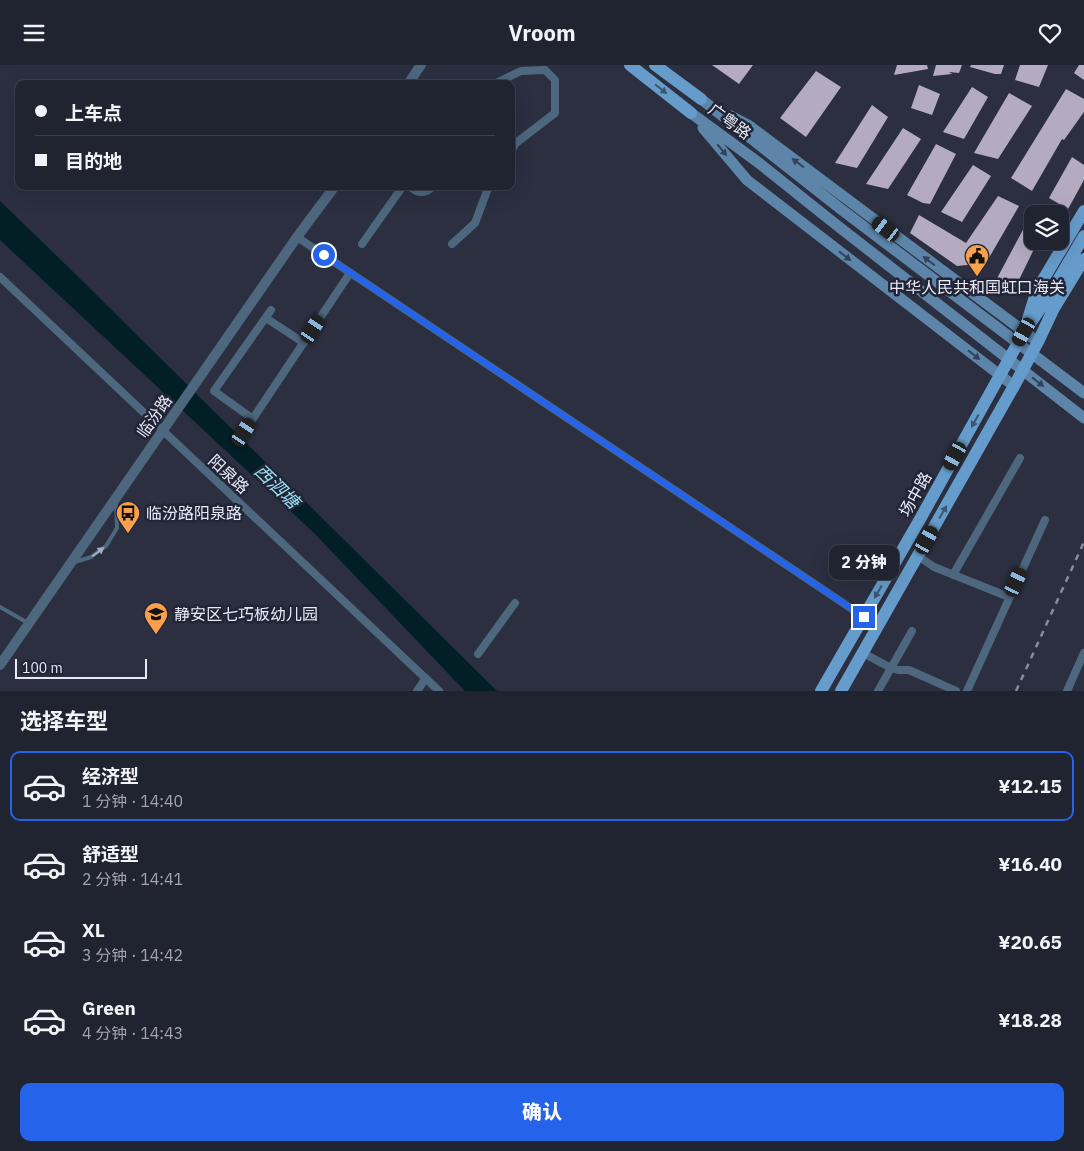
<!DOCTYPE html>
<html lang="zh">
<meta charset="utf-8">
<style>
:root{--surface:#202330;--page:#282b38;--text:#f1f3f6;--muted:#a2a4ab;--line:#3d404c;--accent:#2563eb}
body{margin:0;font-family:"IBM Plex Sans","Noto Sans SC",sans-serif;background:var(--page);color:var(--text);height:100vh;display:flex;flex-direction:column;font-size:19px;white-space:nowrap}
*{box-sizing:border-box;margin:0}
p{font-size:16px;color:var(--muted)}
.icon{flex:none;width:28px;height:28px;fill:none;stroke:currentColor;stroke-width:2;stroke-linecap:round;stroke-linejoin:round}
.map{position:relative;height:626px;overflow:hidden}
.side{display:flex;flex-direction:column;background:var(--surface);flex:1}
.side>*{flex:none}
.banner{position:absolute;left:15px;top:15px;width:500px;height:110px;border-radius:10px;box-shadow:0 5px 20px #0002,0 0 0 1px var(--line);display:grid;align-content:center;height:110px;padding:0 20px;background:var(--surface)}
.controls{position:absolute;left:1024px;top:140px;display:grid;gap:10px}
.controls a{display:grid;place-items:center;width:45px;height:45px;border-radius:10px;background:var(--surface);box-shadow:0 5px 20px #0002,0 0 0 1px var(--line);font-size:25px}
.scale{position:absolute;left:15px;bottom:12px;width:132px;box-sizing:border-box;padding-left:5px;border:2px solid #e7eaf6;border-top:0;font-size:14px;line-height:18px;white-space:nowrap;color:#e7eaf6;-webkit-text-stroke:4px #212536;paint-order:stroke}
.end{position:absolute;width:22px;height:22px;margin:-11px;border:6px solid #2563eb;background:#fff;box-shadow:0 0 0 2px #fff}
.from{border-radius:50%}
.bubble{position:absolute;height:35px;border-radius:10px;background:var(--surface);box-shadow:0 5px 20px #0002,0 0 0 1px var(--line);font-size:16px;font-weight:800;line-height:35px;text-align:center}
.car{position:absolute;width:15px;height:30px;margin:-15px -8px;border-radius:6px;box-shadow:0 0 4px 1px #0007;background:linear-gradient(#222 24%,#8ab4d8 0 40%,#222 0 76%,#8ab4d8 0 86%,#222 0)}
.banner b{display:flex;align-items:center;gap:18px;height:48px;font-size:19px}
.banner b+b{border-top:1px solid var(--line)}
.banner i{width:12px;height:12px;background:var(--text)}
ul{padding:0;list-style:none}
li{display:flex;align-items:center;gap:15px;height:70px;margin:0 10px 8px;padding:0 10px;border:2px solid transparent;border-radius:10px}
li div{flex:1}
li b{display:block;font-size:19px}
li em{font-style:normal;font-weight:800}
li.current{border-color:var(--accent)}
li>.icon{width:45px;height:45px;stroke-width:1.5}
h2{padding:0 20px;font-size:22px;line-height:60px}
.primary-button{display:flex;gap:10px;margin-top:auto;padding:10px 20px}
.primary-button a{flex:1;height:58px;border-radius:10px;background:var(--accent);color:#fff;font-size:20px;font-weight:800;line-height:58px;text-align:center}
header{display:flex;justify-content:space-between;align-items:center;height:65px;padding:0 20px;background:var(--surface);font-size:22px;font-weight:800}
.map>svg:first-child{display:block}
.water{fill:#021f26}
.building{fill:#b4abc0}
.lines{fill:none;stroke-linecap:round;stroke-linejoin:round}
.service{stroke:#4d677e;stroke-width:4}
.minor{stroke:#4d677e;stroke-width:8}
.tertiary{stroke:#4d677e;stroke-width:10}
.secondary{stroke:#5c85a9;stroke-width:11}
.primary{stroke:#669ccb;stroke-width:12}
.rail{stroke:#888c9a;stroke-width:2.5;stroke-dasharray:6 6;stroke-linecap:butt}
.oneway{fill:#3d5572}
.oneway2{fill:#334258}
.oneway3{fill:#a2afc0}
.route{stroke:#2563eb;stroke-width:6}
.labels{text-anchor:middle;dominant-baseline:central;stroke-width:5;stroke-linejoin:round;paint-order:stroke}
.street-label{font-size:16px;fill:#e7eaf6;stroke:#212536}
.poi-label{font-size:16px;fill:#e7eaf6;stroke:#212536;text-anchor:start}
.water-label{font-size:18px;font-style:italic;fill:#9ae1f5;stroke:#212536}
</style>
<header><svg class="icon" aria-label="menu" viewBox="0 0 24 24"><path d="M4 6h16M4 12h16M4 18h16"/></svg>Vroom<svg class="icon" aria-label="heart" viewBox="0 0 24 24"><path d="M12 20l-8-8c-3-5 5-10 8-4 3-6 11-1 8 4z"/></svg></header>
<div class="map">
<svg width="1084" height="626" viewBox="0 0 1084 626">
<rect width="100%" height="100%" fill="#2b2f40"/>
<path class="water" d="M0,136l59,57 437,432 2,1h-33l-151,-158 -314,-293z"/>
<path class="building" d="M712,0h41l-14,19z
M897,0h30l1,4 -34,6z
M936,0h26l-3,8 -10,-1 3,2 -19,2z
M971,0h33l-3,9h-6l-25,-7z
M1020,0h28l-9,22 -24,-7z
M1079,0h5v15l-10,-7z
M816,6l25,16 -35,50 -26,-19z
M919,20l21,9 -8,21 -21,-7z
M972,22l16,10 -24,42 -21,-7z
M1066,24l18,10v13l-20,28 -2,-1 -30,52 -21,-13z
M1009,28l23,13 -34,53 -24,-6z
M872,40l16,12 -31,51 -22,-5z
M903,63l18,11 -33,50 -22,-5z
M936,79l20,10 -26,50 -7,-1 -16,-8z
M1072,92l12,8v15l-16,29 -19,-11z
M973,100l18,11 -29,46 -21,-10z
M998,131l21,10 -33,57 -29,3 -47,-33 9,-18 47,28z
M1032,148v28h6l-25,51 -18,-10z"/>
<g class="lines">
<path class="service" d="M75,497l16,-5 15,-11 11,-18 -1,-26
M0,542l28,16"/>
<path class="minor" d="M494,19l27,-13 24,-1 10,10v33l-39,30 -5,8
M410,121c7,8 16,8 23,0
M297,172l567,380
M362,179l41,-58
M452,179l23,-21 12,-32 3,-5
M0,212l439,414
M266,253l38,25
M253,354l-39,-28 57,-81
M244,367l106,-159
M918,491l16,11 75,30
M953,510l67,-117
M863,588l28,15 7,2h11l47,21
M478,589l37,-51
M417,626l9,-13
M878,626l34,-60
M967,626l78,-171
M1067,626l17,-38"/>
<path class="tertiary" d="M408,19l13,-19
M0,600l297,-428 38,-51"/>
<path class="secondary" d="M701,34l141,111 242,183
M691,48l68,50 75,60 250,195
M731,51l17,9 290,217
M703,63l44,52 267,206"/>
<path class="primary" d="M630,0l61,48
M655,0l46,34
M1028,254l9,-29 47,-79
M821,626l98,-170 105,-189 23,-33 37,-63
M841,626l173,-305 24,-44 16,-34 30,-49"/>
<path class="rail" d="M1016,626l68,-149"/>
</g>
<defs><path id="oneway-solid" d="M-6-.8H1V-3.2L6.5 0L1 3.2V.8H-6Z" transform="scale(1.25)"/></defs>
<g class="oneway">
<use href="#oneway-solid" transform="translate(661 24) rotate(38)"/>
<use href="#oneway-solid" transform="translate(975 356) rotate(119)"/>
<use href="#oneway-solid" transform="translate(943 447) rotate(-60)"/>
<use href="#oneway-solid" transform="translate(878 527) rotate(120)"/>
</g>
<g class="oneway2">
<use href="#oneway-solid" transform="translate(722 85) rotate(50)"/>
<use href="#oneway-solid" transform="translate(798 98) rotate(-143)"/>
<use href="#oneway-solid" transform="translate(845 191) rotate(38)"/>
<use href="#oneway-solid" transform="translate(929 196) rotate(-143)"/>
<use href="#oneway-solid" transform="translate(974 290) rotate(38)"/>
<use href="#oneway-solid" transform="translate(1038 317) rotate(38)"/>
</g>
<use class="oneway3" href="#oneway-solid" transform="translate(98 487) rotate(-37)"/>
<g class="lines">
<path class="route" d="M324,190l540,362"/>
</g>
<defs>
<g id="civic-pin" transform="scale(1.25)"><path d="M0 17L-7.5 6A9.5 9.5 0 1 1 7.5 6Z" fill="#f8a04b" stroke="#212536"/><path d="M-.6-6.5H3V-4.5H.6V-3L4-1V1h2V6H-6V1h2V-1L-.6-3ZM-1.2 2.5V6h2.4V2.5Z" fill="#111"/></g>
<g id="bus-pin" transform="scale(1.25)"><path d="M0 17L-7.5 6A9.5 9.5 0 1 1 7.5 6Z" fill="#f8a04b" stroke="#212536"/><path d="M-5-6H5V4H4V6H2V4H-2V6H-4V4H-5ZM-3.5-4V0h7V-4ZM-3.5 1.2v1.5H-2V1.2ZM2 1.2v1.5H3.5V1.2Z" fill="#111"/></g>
<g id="school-pin" transform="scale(1.25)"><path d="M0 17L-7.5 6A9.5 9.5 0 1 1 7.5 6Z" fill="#f8a04b" stroke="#212536"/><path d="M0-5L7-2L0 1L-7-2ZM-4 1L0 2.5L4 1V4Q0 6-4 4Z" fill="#111"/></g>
</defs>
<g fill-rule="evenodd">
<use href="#civic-pin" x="977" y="191"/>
<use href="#bus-pin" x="128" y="448"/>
<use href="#school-pin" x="156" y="549"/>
</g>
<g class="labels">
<g class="street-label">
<text transform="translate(730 56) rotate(36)">广粤路</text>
<text transform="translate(154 351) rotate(-55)">临汾路</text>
<text transform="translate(229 409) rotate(43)">阳泉路</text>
<text transform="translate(915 429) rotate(-61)">场中路</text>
</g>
<g class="poi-label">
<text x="977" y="222" text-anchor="middle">中华人民共和国虹口海关</text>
<text x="146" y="448">临汾路阳泉路</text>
<text x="174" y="549">静安区七巧板幼儿园</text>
</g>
<g class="water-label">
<text transform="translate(277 421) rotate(44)">西泗塘</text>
</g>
</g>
</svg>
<div class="controls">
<a><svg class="icon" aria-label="layers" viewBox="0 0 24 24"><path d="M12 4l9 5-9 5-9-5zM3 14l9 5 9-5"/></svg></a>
</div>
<div class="scale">100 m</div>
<i class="end from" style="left:324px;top:190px"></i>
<i class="end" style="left:864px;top:552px"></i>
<div class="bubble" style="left:829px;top:480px;width:70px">2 分钟</div>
<i class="car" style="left:886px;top:164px;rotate:307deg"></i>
<i class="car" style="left:313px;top:264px;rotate:33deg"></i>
<i class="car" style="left:1024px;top:267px;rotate:209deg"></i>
<i class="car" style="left:244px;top:367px;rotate:33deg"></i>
<i class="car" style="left:955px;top:391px;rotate:209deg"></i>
<i class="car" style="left:927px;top:475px;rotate:29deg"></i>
<i class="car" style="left:1016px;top:517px;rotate:25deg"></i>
<div class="banner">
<b><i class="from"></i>上车点</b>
<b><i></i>目的地</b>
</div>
</div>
<section class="side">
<h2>选择车型</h2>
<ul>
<li class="current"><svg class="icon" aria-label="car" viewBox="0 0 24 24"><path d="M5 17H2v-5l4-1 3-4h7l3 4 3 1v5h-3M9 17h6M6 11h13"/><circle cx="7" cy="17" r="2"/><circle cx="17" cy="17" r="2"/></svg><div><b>经济型</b><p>1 分钟 · 14:40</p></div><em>¥12.15</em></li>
<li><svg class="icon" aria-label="car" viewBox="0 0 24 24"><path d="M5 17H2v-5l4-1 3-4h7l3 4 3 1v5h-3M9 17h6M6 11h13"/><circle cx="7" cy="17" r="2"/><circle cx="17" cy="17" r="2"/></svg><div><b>舒适型</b><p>2 分钟 · 14:41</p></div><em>¥16.40</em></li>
<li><svg class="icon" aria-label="car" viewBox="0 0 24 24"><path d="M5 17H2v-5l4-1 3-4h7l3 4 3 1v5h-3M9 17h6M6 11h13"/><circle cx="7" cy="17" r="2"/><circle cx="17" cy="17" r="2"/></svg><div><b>XL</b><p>3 分钟 · 14:42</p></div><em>¥20.65</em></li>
<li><svg class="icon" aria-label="car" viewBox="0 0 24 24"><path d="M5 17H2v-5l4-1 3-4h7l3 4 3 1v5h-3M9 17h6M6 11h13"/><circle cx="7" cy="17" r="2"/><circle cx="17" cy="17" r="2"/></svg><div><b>Green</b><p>4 分钟 · 14:43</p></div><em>¥18.28</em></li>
</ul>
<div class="primary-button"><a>确认</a></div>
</section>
